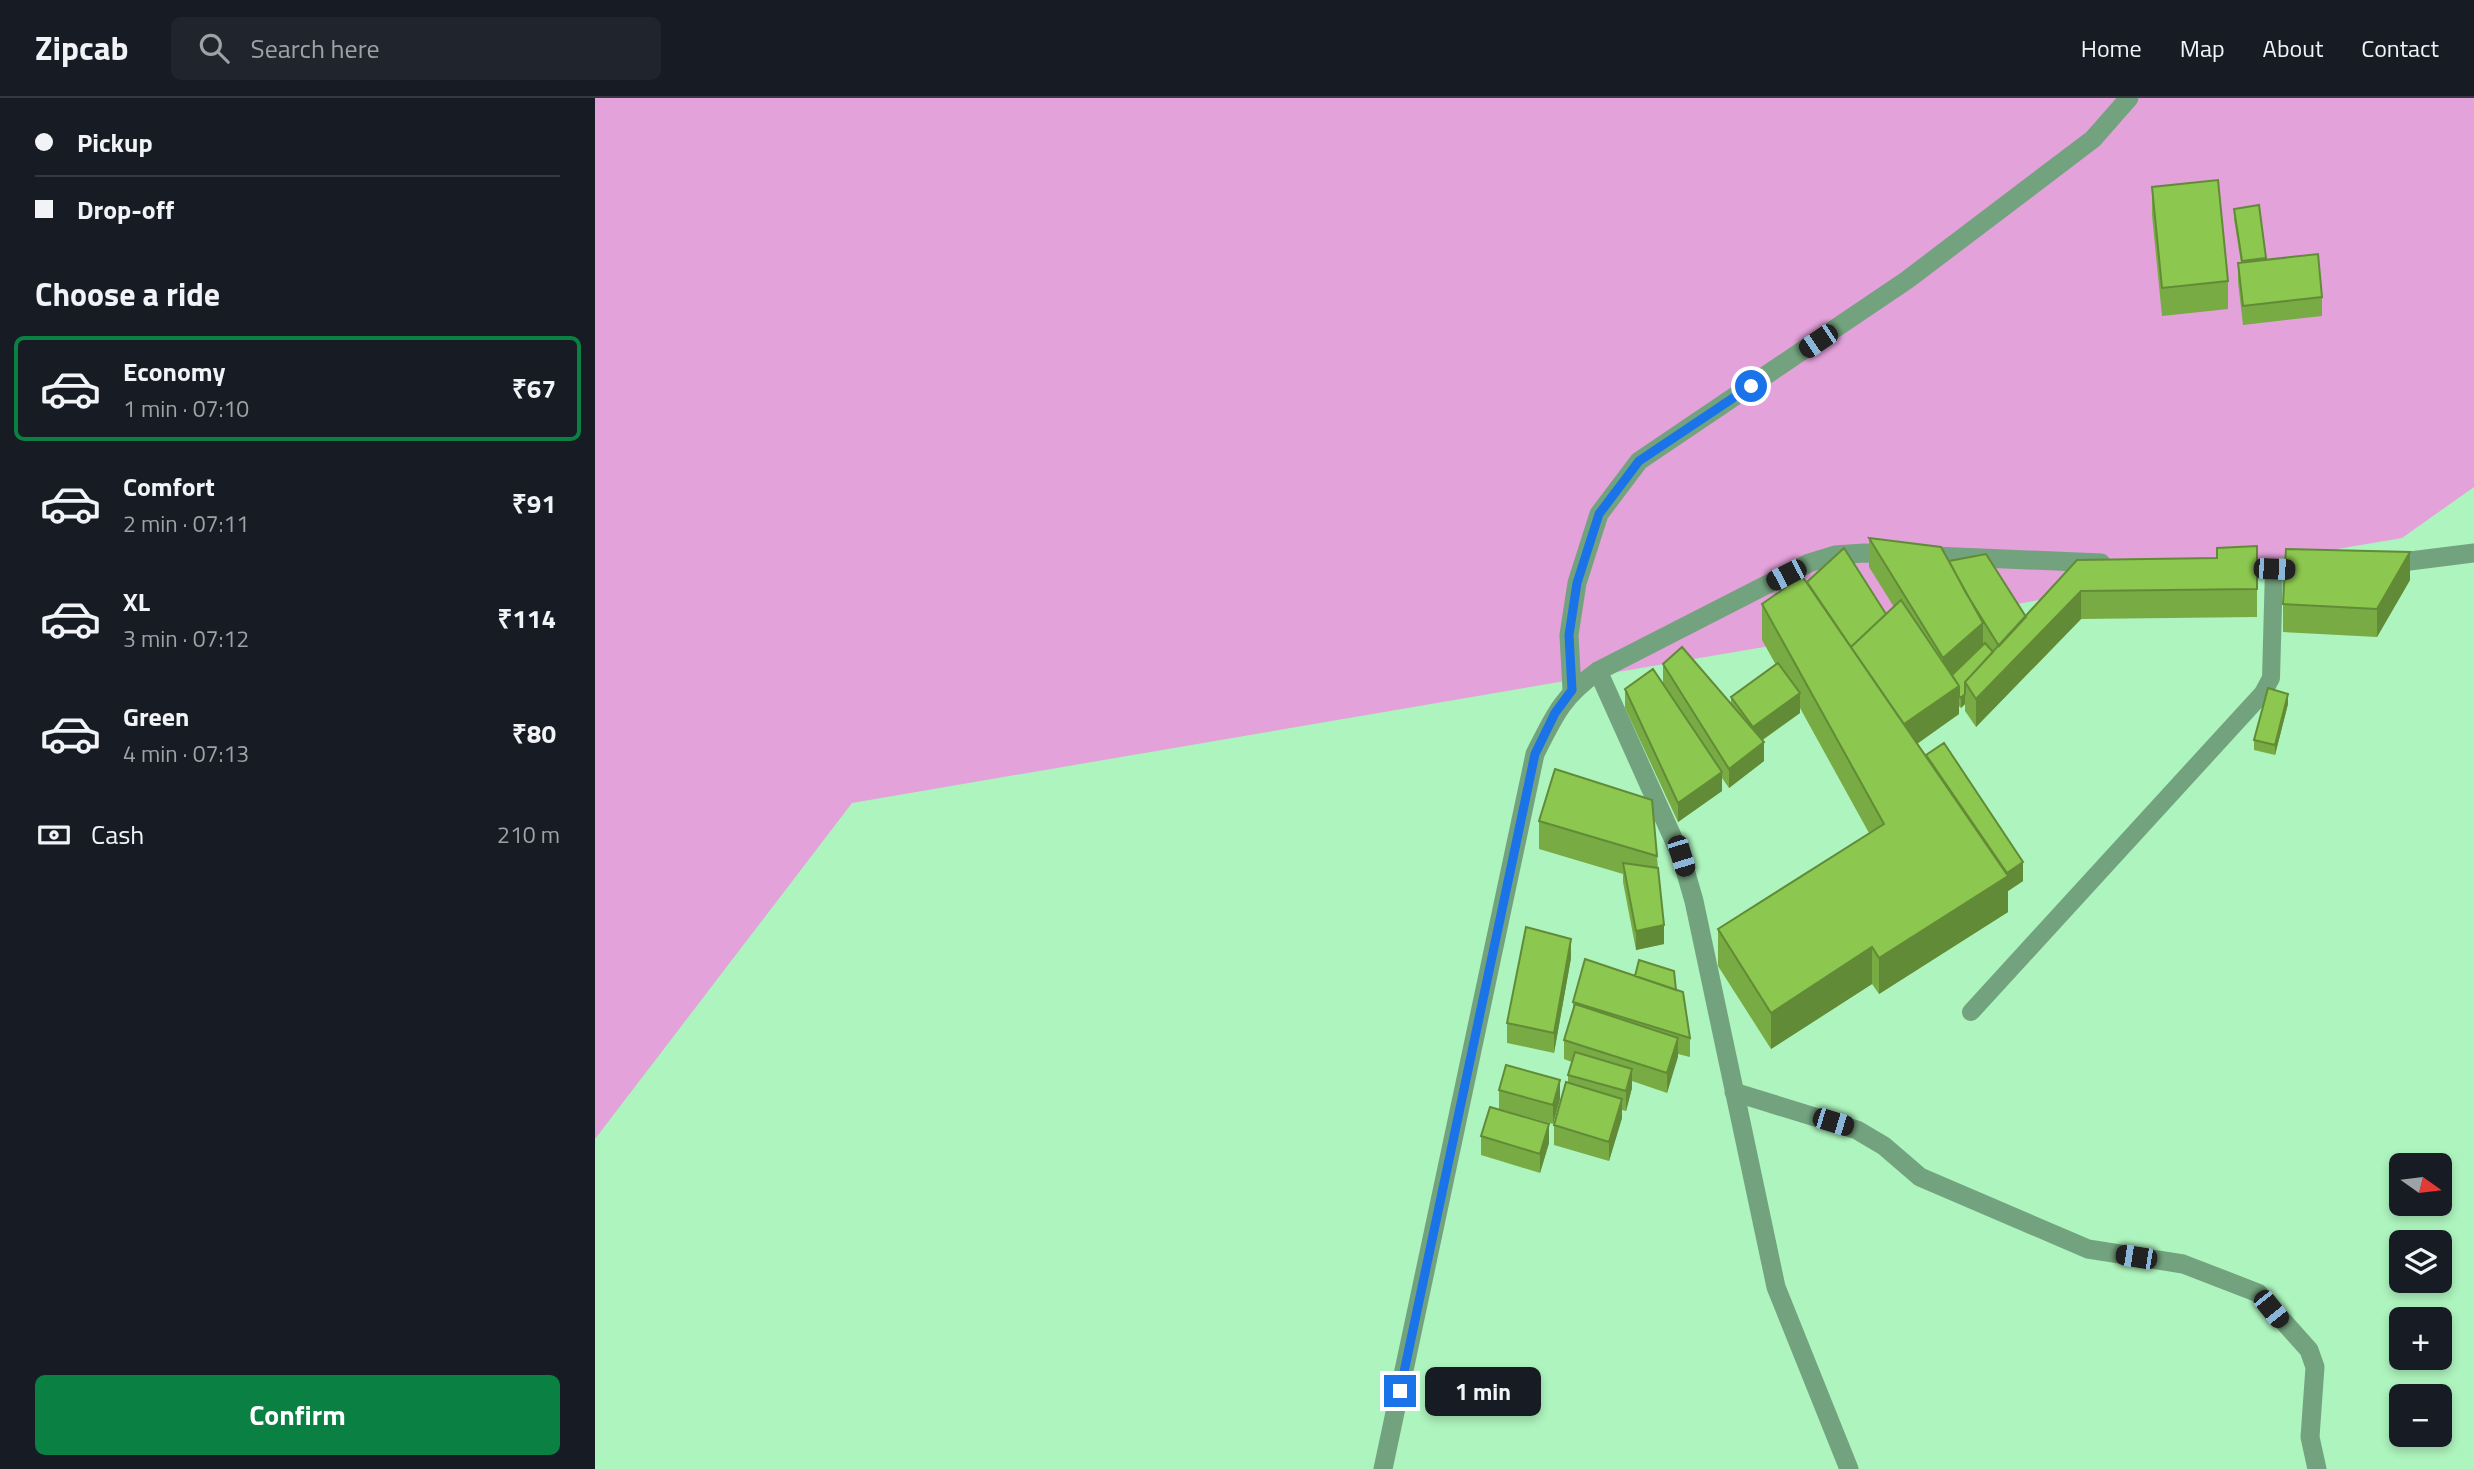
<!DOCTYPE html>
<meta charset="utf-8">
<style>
:root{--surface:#171b24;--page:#20242c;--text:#f1f3f6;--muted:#9ea1a6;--line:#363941;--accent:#0b8043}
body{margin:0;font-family:"Titillium Web",sans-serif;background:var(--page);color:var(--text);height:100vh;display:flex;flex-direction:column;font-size:26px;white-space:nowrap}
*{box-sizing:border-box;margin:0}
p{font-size:23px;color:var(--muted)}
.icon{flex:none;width:38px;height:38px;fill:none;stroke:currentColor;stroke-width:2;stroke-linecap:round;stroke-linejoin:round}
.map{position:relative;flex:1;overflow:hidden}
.details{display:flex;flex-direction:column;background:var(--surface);width:595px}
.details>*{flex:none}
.guide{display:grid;align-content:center;height:154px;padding:0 35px;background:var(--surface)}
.needle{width:46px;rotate:104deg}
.buttons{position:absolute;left:1794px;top:1055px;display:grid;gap:14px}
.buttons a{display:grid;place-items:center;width:63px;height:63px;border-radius:10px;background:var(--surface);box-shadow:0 4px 10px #0003;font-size:35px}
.end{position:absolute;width:32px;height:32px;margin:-16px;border:9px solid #1a73e8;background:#fff;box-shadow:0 0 0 4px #fff}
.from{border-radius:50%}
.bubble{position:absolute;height:49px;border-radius:10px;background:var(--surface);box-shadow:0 4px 10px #0003;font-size:23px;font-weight:700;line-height:49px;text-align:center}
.car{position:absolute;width:21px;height:42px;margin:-21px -10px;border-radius:9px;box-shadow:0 0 5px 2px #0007;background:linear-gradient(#222 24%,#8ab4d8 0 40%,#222 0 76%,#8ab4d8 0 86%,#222 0)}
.guide b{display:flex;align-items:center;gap:24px;height:66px;font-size:26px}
.guide b+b{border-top:2px solid var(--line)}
.guide i{width:18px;height:18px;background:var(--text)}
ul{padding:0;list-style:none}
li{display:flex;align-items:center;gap:21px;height:105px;margin:0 14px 10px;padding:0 21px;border:4px solid transparent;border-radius:10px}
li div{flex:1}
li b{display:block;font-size:26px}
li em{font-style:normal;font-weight:700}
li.selected{border-color:var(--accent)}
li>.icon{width:63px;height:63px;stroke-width:1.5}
h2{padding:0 35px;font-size:32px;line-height:84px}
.pay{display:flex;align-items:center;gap:18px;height:77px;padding:0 35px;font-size:26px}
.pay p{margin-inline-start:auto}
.primary-button{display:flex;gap:14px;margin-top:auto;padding:14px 35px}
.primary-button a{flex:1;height:80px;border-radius:10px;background:var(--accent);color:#fff;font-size:28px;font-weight:700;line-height:80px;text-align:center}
header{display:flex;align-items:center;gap:42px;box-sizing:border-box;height:98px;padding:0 35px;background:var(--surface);border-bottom:2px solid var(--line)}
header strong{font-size:33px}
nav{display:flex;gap:38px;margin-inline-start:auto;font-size:24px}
.search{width:490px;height:63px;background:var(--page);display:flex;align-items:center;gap:18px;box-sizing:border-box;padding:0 24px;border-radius:10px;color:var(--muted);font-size:26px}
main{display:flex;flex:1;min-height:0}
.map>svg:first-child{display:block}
.green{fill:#e3a2da}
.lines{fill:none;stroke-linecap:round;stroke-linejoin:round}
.service{stroke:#73a27e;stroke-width:18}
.minor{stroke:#73a27e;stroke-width:19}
.tertiary{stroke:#73a27e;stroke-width:19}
.wall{fill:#78ab44}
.shaded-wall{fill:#628b37}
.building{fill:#8cc74f;stroke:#628b37;stroke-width:2}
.route{stroke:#1a73e8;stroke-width:9}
</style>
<header>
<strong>Zipcab</strong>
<div class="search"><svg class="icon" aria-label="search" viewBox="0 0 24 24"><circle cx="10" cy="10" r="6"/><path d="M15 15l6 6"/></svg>Search here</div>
<nav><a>Home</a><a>Map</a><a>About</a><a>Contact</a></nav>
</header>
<main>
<section class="details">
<div class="guide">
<b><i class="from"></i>Pickup</b>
<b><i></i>Drop-off</b>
</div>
<h2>Choose a ride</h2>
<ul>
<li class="selected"><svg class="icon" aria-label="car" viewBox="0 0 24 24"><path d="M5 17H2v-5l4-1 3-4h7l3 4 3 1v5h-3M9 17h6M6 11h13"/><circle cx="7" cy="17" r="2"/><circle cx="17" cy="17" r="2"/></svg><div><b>Economy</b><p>1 min · 07:10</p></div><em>₹67</em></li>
<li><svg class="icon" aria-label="car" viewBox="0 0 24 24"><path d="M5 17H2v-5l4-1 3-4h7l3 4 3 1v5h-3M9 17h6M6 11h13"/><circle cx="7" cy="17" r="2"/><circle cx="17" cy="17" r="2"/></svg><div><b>Comfort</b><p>2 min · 07:11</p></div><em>₹91</em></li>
<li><svg class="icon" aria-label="car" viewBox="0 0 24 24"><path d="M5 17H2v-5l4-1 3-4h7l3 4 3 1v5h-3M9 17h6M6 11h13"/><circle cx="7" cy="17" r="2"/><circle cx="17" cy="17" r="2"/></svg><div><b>XL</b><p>3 min · 07:12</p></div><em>₹114</em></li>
<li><svg class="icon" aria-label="car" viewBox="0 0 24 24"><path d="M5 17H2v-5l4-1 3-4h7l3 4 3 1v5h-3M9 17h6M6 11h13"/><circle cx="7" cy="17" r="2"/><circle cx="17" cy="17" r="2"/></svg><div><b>Green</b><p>4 min · 07:13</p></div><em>₹80</em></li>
</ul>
<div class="pay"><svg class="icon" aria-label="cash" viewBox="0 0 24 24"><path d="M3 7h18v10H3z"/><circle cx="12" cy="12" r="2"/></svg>Cash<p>210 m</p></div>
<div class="primary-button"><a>Confirm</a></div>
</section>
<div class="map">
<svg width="1879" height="1371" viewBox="0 0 1879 1371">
<rect width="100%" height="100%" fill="#aef4be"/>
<path class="green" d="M0,0h1879v389l-72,51 -1550,265 -257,336z"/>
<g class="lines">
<path class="service" d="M1376,914l292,-319 8,-15 3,-109"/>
<path class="minor" d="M1003,573l83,185 13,45 82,386 73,182
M977,592l-3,-55 8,-52 22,-69 40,-53 268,-181 186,-141 36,-41
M1139,994l123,38 27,16 36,31 168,72 95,15 75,29 51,57 6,17 -5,70 7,32"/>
<path class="tertiary" d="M1791,466l88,-11
M1637,470l79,3
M788,1371l152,-715c20,-40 27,-57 63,-83l211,-108 26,-8 29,-2 237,10"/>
</g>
<path class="wall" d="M1557,89l76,94v28l-66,7 -10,-101z
M1664,107l7,55 56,37v19l-79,9 -5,-43v-19h3l-7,-44v-10z
M1274,440l80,23 77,56 51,-57 140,-2 40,-12v71l-176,2 -105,108 -11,-16v-7l-4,4 -2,-2v8l-42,29 106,138 -15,10v21l-129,82 -7,-10 -101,65 -53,-83v-37l151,-96 -69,-125v5l-37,27 1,21 -35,27 -7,-10v13l-44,31 -53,-114v-19l38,-5v-20l68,40v-7l45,-32 -14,-25v-36l124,10 8,-7 -25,-40z
M1815,482l-33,57 -94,-5v-28z
M1693,606l-13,51 -21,-5v-10z
M944,723l118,35 7,88 -28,6 -13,-68v-8l-84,-25z
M976,860l-17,95 -47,-10v-20z
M1040,878l41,14 14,48v19l-12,-3 -11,39 -35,-12v7l-6,23 -4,-1v8l-13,43 -55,-16v-20l14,-42v-8l4,-13 -8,-3v-19l9,-28v-10z
M904,992l61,9 -7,25 -54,-15z
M886,1038l68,7 -9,30 -59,-18z"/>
<path class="shaded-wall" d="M1815,454v28l-33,57v-28z
M1486,493v28l-105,108v-28z
M1388,525v28l-40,35v-28z
M1364,588v28l-56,40v-29z
M1205,595v20l-47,33v-19z
M1370,596v10l-4,4v-10z
M1693,596v10l-13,51v-10z
M1169,644v19l-35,27v-19z
M1127,674v19l-44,31v-19z
M1428,764v19l-15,10v21l-129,82v-36z
M1069,827v19l-28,6v-19z
M976,841v19l-17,95v-20z
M1277,849v37l-101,65v-36z
M1083,940v19l-11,36v-20z
M1037,971v19l-6,23v-20z
M965,982v19l-7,25v-19z
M1027,1001v19l-13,43v-19z
M954,1026v19l-9,30v-19z"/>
<path class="building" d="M1623,82l10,101 -66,7 -10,-101z
M1664,107l7,53 -24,3 -8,-52z
M1723,156l4,43 -79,9 -5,-43z
M1274,440l72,9 42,76 -40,35z
M1662,448v43l-176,2 -105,108 -11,-17 112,-122 140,-2v-10z
M1249,450l42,66 -35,33 -44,-65z
M1691,451l124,3 -33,57 -94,-5z
M1391,456l40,63 -27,29 -33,-53 -17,-32z
M1207,478l206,300 -129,82 -7,-11 -101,66 -53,-84 166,-105 -122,-220z
M1306,502l58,86 -55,38 -53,-77z
M1390,545l8,9 -28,30v12l-4,4 -2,-2v-10l-7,-11z
M1087,549l82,95 -35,27 -66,-105z
M1183,565l22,30 -47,34 -22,-30z
M1058,571l69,103 -44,31 -53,-114z
M1673,590l20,6 -13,51 -21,-5z
M1349,645l79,119 -16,11 -81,-118z
M960,671l97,31 5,56 -118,-35z
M1028,765l35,5 6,57 -28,6z
M931,829l45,12 -17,94 -47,-10z
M990,861l98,33 7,46 -117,-36z
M1044,862l35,11 2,19 -41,-14z
M980,906l103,34 -11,35 -103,-33z
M980,954l57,17 -6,22 -58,-16z
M911,967l54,15 -7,25 -54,-15z
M971,984l56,17 -13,43 -55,-17z
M895,1009l59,17 -9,30 -59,-18z"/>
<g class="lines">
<path class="route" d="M805,1293l135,-637 20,-41 17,-23 -3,-55 8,-52 22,-69 40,-53 112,-75"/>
</g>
</svg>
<div class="buttons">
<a><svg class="needle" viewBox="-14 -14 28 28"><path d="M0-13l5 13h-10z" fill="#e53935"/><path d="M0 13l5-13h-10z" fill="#9ea1a6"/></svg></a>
<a><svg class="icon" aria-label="layers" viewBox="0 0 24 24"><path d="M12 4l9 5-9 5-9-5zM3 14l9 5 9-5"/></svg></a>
<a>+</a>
<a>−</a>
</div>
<i class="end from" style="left:1156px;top:288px"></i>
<i class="end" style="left:805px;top:1293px"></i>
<div class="bubble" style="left:830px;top:1269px;width:116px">1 min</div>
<i class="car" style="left:1223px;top:243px;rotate:236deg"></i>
<i class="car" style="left:1679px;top:471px;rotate:92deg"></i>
<i class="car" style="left:1191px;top:477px;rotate:243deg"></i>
<i class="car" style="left:1086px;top:758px;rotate:163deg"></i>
<i class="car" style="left:1238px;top:1024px;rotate:107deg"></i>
<i class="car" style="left:1541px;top:1159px;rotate:279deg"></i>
<i class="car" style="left:1676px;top:1211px;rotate:141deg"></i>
</div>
</main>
